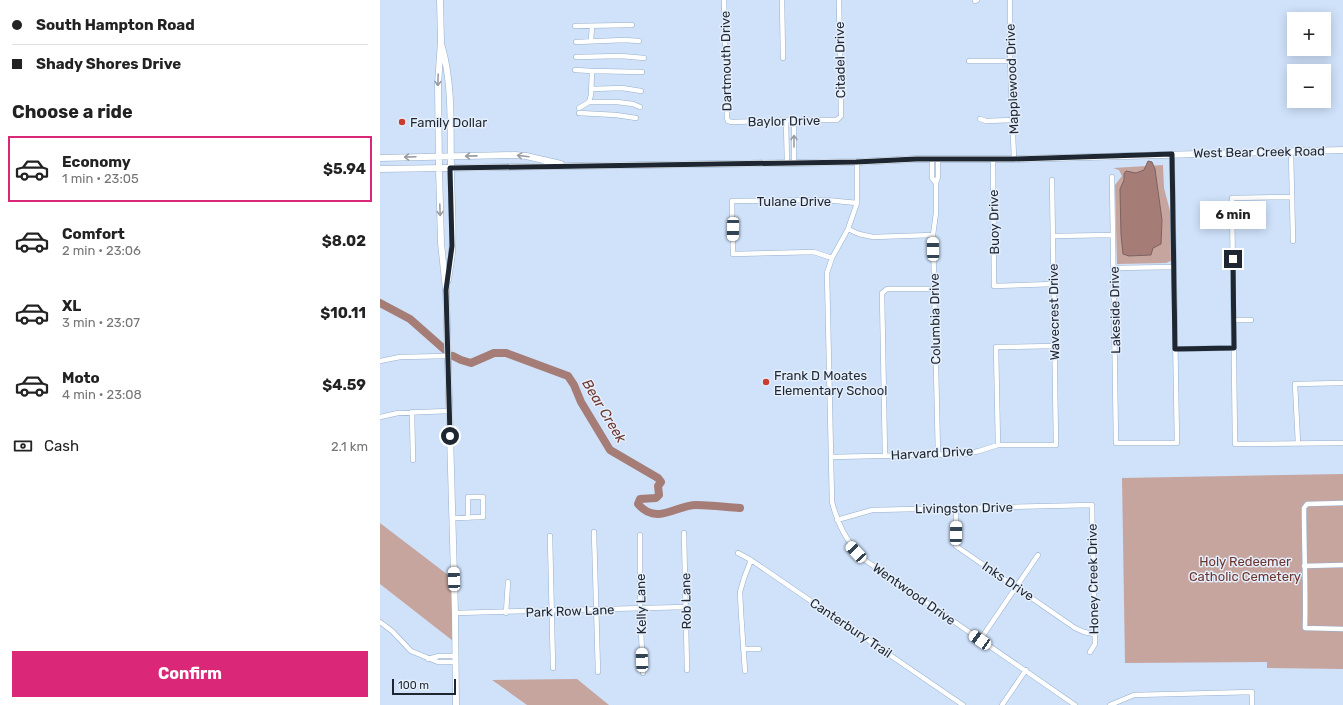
<!DOCTYPE html>
<meta charset="utf-8">
<style>
:root{--surface:#fff;--page:#f2f2f2;--text:#222;--muted:#767676;--line:#e0e0e0;--accent:#db2777}
body{margin:0;font-family:Rubik,sans-serif;background:var(--page);color:var(--text);height:100vh;display:flex;flex-direction:column;font-size:15px;white-space:nowrap}
*{box-sizing:border-box;margin:0}
p{font-size:13px;color:var(--muted)}
.icon{flex:none;width:22px;height:22px;fill:none;stroke:currentColor;stroke-width:2;stroke-linecap:round;stroke-linejoin:round}
.map{position:relative;flex:1;overflow:hidden}
.side{display:flex;flex-direction:column;background:var(--surface);width:380px}
.side>*{flex:none}
.banner{display:grid;align-content:center;height:88px;padding:0 12px;background:var(--surface)}
.fabs{position:absolute;left:907px;top:12px;display:grid;gap:8px}
.fabs a{display:grid;place-items:center;width:44px;height:44px;border-radius:0px;background:var(--surface);box-shadow:0 2px 10px #0003;font-size:20px}
.scale{position:absolute;left:12px;bottom:10px;width:64px;box-sizing:border-box;padding-left:4px;border:2px solid #1d2631;border-top:0;font-size:11px;line-height:14px;white-space:nowrap;color:#1d2631;-webkit-text-stroke:3px #e5eefb;paint-order:stroke}
.end{position:absolute;width:18px;height:18px;margin:-9px;border:5px solid #1d2631;background:#fff;box-shadow:0 0 0 2px #fff}
.from{border-radius:50%}
.bubble{position:absolute;height:28px;border-radius:0px;background:var(--surface);box-shadow:0 2px 10px #0003;font-size:13px;font-weight:700;line-height:28px;text-align:center}
.car{position:absolute;width:12px;height:24px;margin:-12px -6px;border-radius:5px;box-shadow:0 0 3px 1px #0007;background:linear-gradient(#fff 24%,#345 0 40%,#fff 0 76%,#345 0 86%,#fff 0)}
.banner b{display:flex;align-items:center;gap:14px;height:38px;font-size:15px}
.banner b+b{border-top:1px solid var(--line)}
.banner i{width:10px;height:10px;background:var(--text)}
ul{padding:0;list-style:none}
li{display:flex;align-items:center;gap:12px;height:66px;margin:0 8px 6px;padding:0 4px;border:2px solid transparent;border-radius:0px}
li div{flex:1}
li b{display:block;font-size:15px}
li em{font-style:normal;font-weight:700}
li.on{border-color:var(--accent)}
li>.icon{width:36px;height:36px;stroke-width:1.5}
h2{padding:0 12px;font-size:18px;line-height:48px}
.pay{display:flex;align-items:center;gap:10px;height:44px;padding:0 12px;font-size:15px}
.pay p{margin-inline-start:auto}
.cta{display:flex;gap:8px;margin-top:auto;padding:8px 12px}
.cta a{flex:1;height:46px;border-radius:0px;background:var(--accent);color:#fff;font-size:16px;font-weight:700;line-height:46px;text-align:center}
main{display:flex;flex:1;min-height:0}
.map>svg:first-child{display:block}
.green{fill:#c7a59f}
.water{fill:#a57c76;stroke:#7c6261}
.lines{fill:none;stroke-linecap:round;stroke-linejoin:round}
.river{stroke:#a57c76;stroke-width:8}
.minor-casing{stroke:#97afcb;stroke-width:5.5}
.secondary-casing{stroke:#97afcb;stroke-width:7}
.minor{stroke:#fff;stroke-width:4.5}
.secondary{stroke:#fff;stroke-width:6}
.oneway{stroke:#999da2}
.route{stroke:#1d2631;stroke-width:5}
.poi-dot{fill:#c93c2f;stroke:#e5eefb;stroke-width:1.5}
.labels{text-anchor:middle;dominant-baseline:central;stroke-width:3;stroke-linejoin:round;paint-order:stroke}
.street-label{font-size:13px;fill:#1d2631;stroke:#e5eefb}
.poi-label{font-size:13px;fill:#1d2631;stroke:#e5eefb;text-anchor:start}
.park-label{font-size:13px;fill:#6d352d;stroke:#e5eefb}
.water-label{font-size:14px;font-style:italic;fill:#6e352d;stroke:#e5eefb}
</style>
<main>
<section class="side">
<div class="banner">
<b><i class="from"></i>South Hampton Road</b>
<b><i></i>Shady Shores Drive</b>
</div>
<h2>Choose a ride</h2>
<ul>
<li class="on"><svg class="icon" aria-label="car" viewBox="0 0 24 24"><path d="M5 17H2v-5l4-1 3-4h7l3 4 3 1v5h-3M9 17h6M6 11h13"/><circle cx="7" cy="17" r="2"/><circle cx="17" cy="17" r="2"/></svg><div><b>Economy</b><p>1 min · 23:05</p></div><em>$5.94</em></li>
<li><svg class="icon" aria-label="car" viewBox="0 0 24 24"><path d="M5 17H2v-5l4-1 3-4h7l3 4 3 1v5h-3M9 17h6M6 11h13"/><circle cx="7" cy="17" r="2"/><circle cx="17" cy="17" r="2"/></svg><div><b>Comfort</b><p>2 min · 23:06</p></div><em>$8.02</em></li>
<li><svg class="icon" aria-label="car" viewBox="0 0 24 24"><path d="M5 17H2v-5l4-1 3-4h7l3 4 3 1v5h-3M9 17h6M6 11h13"/><circle cx="7" cy="17" r="2"/><circle cx="17" cy="17" r="2"/></svg><div><b>XL</b><p>3 min · 23:07</p></div><em>$10.11</em></li>
<li><svg class="icon" aria-label="car" viewBox="0 0 24 24"><path d="M5 17H2v-5l4-1 3-4h7l3 4 3 1v5h-3M9 17h6M6 11h13"/><circle cx="7" cy="17" r="2"/><circle cx="17" cy="17" r="2"/></svg><div><b>Moto</b><p>4 min · 23:08</p></div><em>$4.59</em></li>
</ul>
<div class="pay"><svg class="icon" aria-label="cash" viewBox="0 0 24 24"><path d="M3 7h18v10H3z"/><circle cx="12" cy="12" r="2"/></svg>Cash<p>2.1 km</p></div>
<div class="cta"><a>Confirm</a></div>
</section>
<div class="map">
<svg width="963" height="705" viewBox="0 0 963 705">
<rect width="100%" height="100%" fill="#cfe2fa"/>
<path class="green" d="M783,165l1,23 6,23 1,50 -5,2 -49,1 -2,-79 7,-9 -3,-6 -6,-2z
M963,474v195l-76,-1v-6l-142,1 -3,-185z
M0,523l72,55 1,63 -73,-57z
M197,679l32,26h-82l-35,-25z"/>
<path class="water" d="M768,161l4,1 3,7 7,51 -1,24 -8,4 -2,7 -22,1 -6,-2 -2,-19 -1,-46 4,-9v-6l2,-3 10,2 8,-3z"/>
<g class="lines">
<path class="river" d="M0,303l30,16 34,30
M73,356l8,4 10,3 23,-10h12l62,23 6,9 7,17 29,48 48,28 3,4 -3,4 1,9 -3,3 -16,1 -2,5c19,22 38,1 58,1 14,0 29,2 44,3"/>
<g class="minor-casing">
<path id="minor" d="M344,0l3,118 1,3 4,1 62,-2h43l4,-4 -2,-116
M402,0l1,58
M630,0v61l4,98
M595,1l2,-1
M195,26l57,-1
M211,41l1,-15
M196,42l48,-2 15,1
M196,57l45,-1 23,2
M589,61h41
M195,70l17,1 50,1
M211,89l31,-1 19,3
M209,102l2,-7 1,-24
M199,108l10,-6h28l16,2 7,3
M199,113l37,2 20,3
M600,119l6,2 27,-1
M414,120v42
M406,121l1,42
M911,151l2,90
M552,159v19l4,5
M613,159l1,127 60,-2
M477,162v41l-9,26 -16,29 -5,15 5,229c6,23 14,38 30,56l213,147
M732,177l4,266h61l-5,-289
M911,197l-59,1 3,246 108,-1
M468,229l11,5 14,3 60,-2
M673,236l60,-1
M452,258l-18,-6 -81,2 -1,-53 94,-1 31,3
M734,268l60,-1
M854,320h17
M795,349l59,-1
M0,361l20,-4 48,-1
M32,412l1,48
M0,417l18,-4 51,-2
M918,443l-3,-59 48,-1
M618,445l-2,-98 59,-1
M558,454l-5,-219 3,-22v-30l2,-6v-18
M505,456l-3,-163 5,-4h47
M451,457l135,-3 13,-3 19,-6h58l-4,-265
M963,503l-36,1 -3,4c0,40 2,80 1,120l38,1
M576,508v38l119,82 9,4 10,2
M73,518l30,-1v-20h-15v21
M457,520l35,-10 220,-5 3,139 -5,8
M214,532l4,140
M304,533l3,137
M260,535v74l3,64
M170,536l3,132
M358,553l13,7 212,145
M924,566l39,-1
M75,613l231,-6
M126,613l2,-31
M0,622l12,9 19,20 27,11h18
M600,640l58,-85
M363,649h16
M48,659l11,-3h16
M365,671l-4,-58 -1,-21 4,-14 7,-18
M622,705l24,-35
M730,705l24,-10 118,-3v13"/>
</g>
<g class="secondary-casing">
<path id="secondary" d="M60,0l1,41 -3,43 1,84 2,75 5,47 9,323 1,92
M62,47c11,39 8,81 9,121 0,28 3,57 1,85 -1,9 -3,19 -4,27
M0,158l135,-3 11,1 35,8
M0,169l477,-7 59,-3h98l329,-9"/>
</g>
<use href="#minor" class="minor"/>
<use href="#secondary" class="secondary"/>
</g>
<defs><path id="oneway-shaft" d="M-6 0H5M1.5-3L5.5 0L1.5 3" fill="none" stroke-width="1.6" stroke-linecap="round" stroke-linejoin="round"/></defs>
<g class="oneway">
<use href="#oneway-shaft" transform="translate(58 80) rotate(92)"/>
<use href="#oneway-shaft" transform="translate(414 141) rotate(-90)"/>
<use href="#oneway-shaft" transform="translate(91 156) rotate(179)"/>
<use href="#oneway-shaft" transform="translate(143 156) rotate(-173)"/>
<use href="#oneway-shaft" transform="translate(30 157) rotate(178)"/>
<use href="#oneway-shaft" transform="translate(60 210) rotate(88)"/>
</g>
<g class="lines">
<path class="route" d="M70,436l-4,-146 6,-44 -2,-78 406,-6 60,-3h98l158,-5 3,195 59,-1 -1,-89"/>
</g>
<g class="poi-dot">
<circle cx="22" cy="122" r="4"/>
<circle cx="386" cy="382" r="4"/>
</g>
<g class="labels">
<g class="street-label">
<text transform="translate(460 60) rotate(-91)">Citadel Drive</text>
<text transform="translate(346 61) rotate(-91)">Dartmouth Drive</text>
<text transform="translate(632 79) rotate(-92)">Mapplewood Drive</text>
<text transform="translate(404 121) rotate(-1)">Baylor Drive</text>
<text transform="translate(879 152) rotate(-1)">West Bear Creek Road</text>
<text x="414" y="201">Tulane Drive</text>
<text transform="translate(614 222) rotate(-91)">Buoy Drive</text>
<text transform="translate(735 310) rotate(-91)">Lakeside Drive</text>
<text transform="translate(674 312) rotate(-91)">Wavecrest Drive</text>
<text transform="translate(555 319) rotate(-91)">Columbia Drive</text>
<text transform="translate(552 453) rotate(-3)">Harvard Drive</text>
<text transform="translate(584 508) rotate(-1)">Livingston Drive</text>
<text transform="translate(713 579) rotate(-91)">Honey Creek Drive</text>
<text transform="translate(628 581) rotate(34)">Inks Drive</text>
<text transform="translate(534 594) rotate(35)">Wentwood Drive</text>
<text transform="translate(306 601) rotate(-91)">Rob Lane</text>
<text transform="translate(261 604) rotate(-91)">Kelly Lane</text>
<text transform="translate(190 611) rotate(-2)">Park Row Lane</text>
<text transform="translate(471 628) rotate(34)">Canterbury Trail</text>
</g>
<g class="poi-label">
<text x="30" y="122">Family Dollar</text>
<text x="394" y="375">Frank D Moates<tspan x="394" dy="15">Elementary School</tspan></text>
</g>
<g class="park-label">
<text x="865" y="561">Holy Redeemer<tspan x="865" dy="15">Catholic Cemetery</tspan></text>
</g>
<g class="water-label">
<text transform="translate(224 411) rotate(59)">Bear Creek</text>
</g>
</g>
</svg>
<div class="fabs">
<a>+</a>
<a>−</a>
</div>
<div class="scale">100 m</div>
<i class="end from" style="left:70px;top:436px"></i>
<i class="end" style="left:853px;top:259px"></i>
<div class="bubble" style="left:820px;top:201px;width:66px">6 min</div>
<i class="car" style="left:353px;top:229px;rotate:181deg"></i>
<i class="car" style="left:553px;top:249px;rotate:359deg"></i>
<i class="car" style="left:576px;top:533px;rotate:1deg"></i>
<i class="car" style="left:476px;top:552px;rotate:317deg"></i>
<i class="car" style="left:74px;top:579px;rotate:358deg"></i>
<i class="car" style="left:600px;top:640px;rotate:305deg"></i>
<i class="car" style="left:262px;top:660px;rotate:358deg"></i>
</div>
</main>
